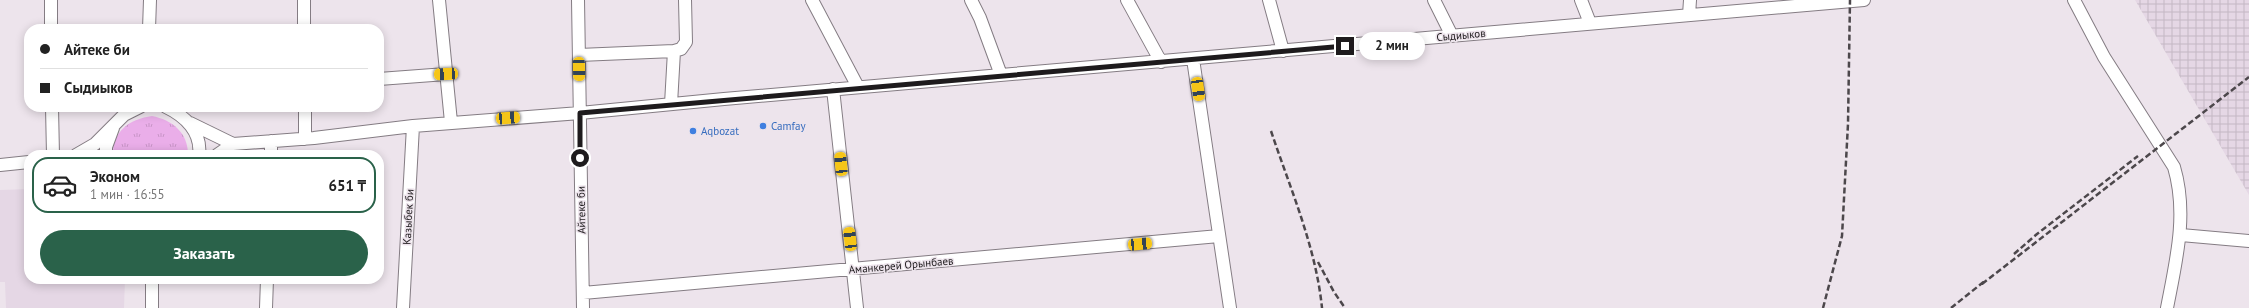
<!DOCTYPE html>
<html lang="ru">
<meta charset="utf-8">
<style>
:root{--surface:#fff;--page:#f6f6f6;--text:#222;--muted:#767676;--line:#e0e0e0;--accent:#2a624a}
body{margin:0;font-family:"PT Sans",sans-serif;background:var(--page);color:var(--text);height:100vh;display:flex;flex-direction:column;font-size:15px;white-space:nowrap}
*{box-sizing:border-box;margin:0}
p{font-size:13px;color:var(--muted)}
.icon{flex:none;width:22px;height:22px;fill:none;stroke:currentColor;stroke-width:2;stroke-linecap:round;stroke-linejoin:round}
.map{position:relative;flex:1;overflow:hidden}
.details{position:absolute;left:24px;top:150px;width:360px;height:134px;display:flex;flex-direction:column;background:var(--surface);border-radius:16px;box-shadow:0 2px 10px #0003}
.details>*{flex:none}
.hud{position:absolute;left:24px;top:24px;width:360px;height:88px;border-radius:16px;box-shadow:0 2px 10px #0003;display:grid;align-content:center;height:88px;padding:0 16px;background:var(--surface)}
.end{position:absolute;width:18px;height:18px;margin:-9px;border:5px solid #1e1b1d;background:#fff;box-shadow:0 0 0 2px #fff}
.from{border-radius:50%}
.bubble{position:absolute;height:28px;border-radius:14px;background:var(--surface);box-shadow:0 2px 10px #0003;font-size:13px;font-weight:600;line-height:28px;text-align:center}
.car{position:absolute;width:12px;height:24px;margin:-12px -6px;border-radius:5px;box-shadow:0 0 3px 1px #0007;background:linear-gradient(#f5c518 24%,#345 0 40%,#f5c518 0 76%,#345 0 86%,#f5c518 0)}
.hud b{display:flex;align-items:center;gap:14px;height:38px;font-size:15px}
.hud b+b{border-top:1px solid var(--line)}
.hud i{width:10px;height:10px;background:var(--text)}
ul{padding:7px 0 0;list-style:none}
li{display:flex;align-items:center;gap:12px;height:56px;margin:0 8px 6px;padding:0 8px;border:2px solid var(--line);border-radius:16px}
li div{flex:1}
li b{display:block;font-size:15px}
li em{font-style:normal;font-weight:600}
li.active{border-color:var(--accent)}
li>.icon{width:36px;height:36px;stroke-width:1.5}
.action{display:flex;gap:8px;margin-top:auto;padding:8px 16px}
.action a{flex:1;height:46px;border-radius:24px;background:var(--accent);color:#fff;font-size:16px;font-weight:600;line-height:46px;text-align:center}
.map>svg:first-child{display:block}
.built{fill:#e5d7e5}
.industrial{fill:url(#industrial-grid)}
.grass{fill:url(#grass-tufts)}
.lines{fill:none;stroke-linecap:round;stroke-linejoin:round}
.minor-casing{stroke:#847c83;stroke-width:14}
.minor{stroke:#fff;stroke-width:12}
.rail{stroke:#4c474b;stroke-width:2.5;stroke-dasharray:6 3;stroke-linecap:butt}
.route{stroke:#1e1b1d;stroke-width:5}
.shop-dot{fill:#3f7fe0;stroke:#ede4ec;stroke-width:1.5}
.labels{text-anchor:middle;dominant-baseline:central;stroke-width:3;stroke-linejoin:round;paint-order:stroke}
.street-label{font-size:11px;fill:#1e1b1d;stroke:#ede4ec}
.shop-label{font-size:11px;fill:#366cbe;stroke:#ede4ec;text-anchor:start}
</style>
<div class="map">
<svg width="2249" height="308" viewBox="0 0 2249 308">
<defs>
<pattern id="industrial-grid" width="8" height="8" patternUnits="userSpaceOnUse"><rect width="8" height="8" fill="#e5d7e5"/><path d="M0 4h8M4 0v8" fill="none" stroke="#c4b8c4"/></pattern>
<pattern id="grass-tufts" width="24" height="20" patternUnits="userSpaceOnUse"><rect width="24" height="20" fill="#eaaee9"/><path d="M3 7l-1-3M5 7V3M7 7l1-3M15 17l-1-3M17 17v-4M19 17l1-3" fill="none" stroke="#c895c7"/></pattern>
</defs>
<rect width="100%" height="100%" fill="#ede4ec"/>
<path class="built" d="M29,189v90h96l-1,29h-118l-1,-26h-5v-92z"/>
<path class="industrial" d="M2135,0h114v195z"/>
<path class="grass" d="M152,116c20,4 36,16 36,39h-75c-1,-24 17,-36 39,-39z"/>
<g class="lines">
<g class="minor-casing">
<path id="minor" d="M51,0v29
M304,0v29
M439,0l12,122
M578,0l5,308
M812,0l46,87
M971,0l9,18 21,57
M1127,0l34,62
M1269,0l14,51
M1434,0l18,36
M1581,0l9,23
M2074,0l30,57 70,110c14,47 2,94 -7,141
M1689,15l1,-15
M149,29l1,-29
M579,55l95,-4 7,-2 5,-7 -1,-42
M1193,59l37,249
M379,79l67,-5
M833,89l24,219
M671,104l3,-53
M52,107l1,48
M166,107c19,9 36,25 33,48
M305,107v32
M190,123l43,21 81,-6 99,-12 167,-13 144,-14 1140,-99
M76,155l19,-11 29,-29 16,-8
M106,155v-8l7,-19
M217,155l16,-11
M271,155v-14
M0,165l29,-3
M2181,235l68,6
M583,293l636,-57
M152,308v-29
M266,308l1,-29
M403,308l10,-182"/>
</g>
<use href="#minor" class="minor"/>
<path class="rail" d="M1271,131c19,57 45,116 51,177
M2014,254l23,-20 101,-78
M1318,262l16,30 11,16
M1982,284l267,-207
M1823,308l19,-72 6,-112 2,-124
M1951,308l35,-28"/>
</g>
<g class="lines">
<path class="route" d="M580,158v-45l765,-67"/>
</g>
<g class="shop-dot">
<circle cx="763" cy="126" r="4"/>
<circle cx="693" cy="131" r="4"/>
</g>
<g class="labels">
<g class="street-label">
<text transform="translate(1461 35) rotate(-5)">Сыдиыков</text>
<text transform="translate(581 210) rotate(-91)">Айтеке би</text>
<text transform="translate(408 217) rotate(-87)">Казыбек би</text>
<text transform="translate(901 265) rotate(-5)">Аманкерей Орынбаев</text>
</g>
<g class="shop-label">
<text x="771" y="126">Camfay</text>
<text x="701" y="131">Aqbozat</text>
</g>
</g>
</svg>
<i class="end from" style="left:580px;top:158px"></i>
<i class="end" style="left:1345px;top:46px"></i>
<div class="bubble" style="left:1359px;top:32px;width:66px">2 мин</div>
<i class="car" style="left:579px;top:69px;rotate:179deg"></i>
<i class="car" style="left:446px;top:74px;rotate:267deg"></i>
<i class="car" style="left:1198px;top:89px;rotate:172deg"></i>
<i class="car" style="left:508px;top:118px;rotate:86deg"></i>
<i class="car" style="left:841px;top:164px;rotate:354deg"></i>
<i class="car" style="left:850px;top:239px;rotate:353deg"></i>
<i class="car" style="left:1140px;top:244px;rotate:85deg"></i>
<div class="hud">
<b><i class="from"></i>Айтеке би</b>
<b><i></i>Сыдиыков</b>
</div>
<section class="details">
<ul>
<li class="active"><svg class="icon" aria-label="car" viewBox="0 0 24 24"><path d="M5 17H2v-5l4-1 3-4h7l3 4 3 1v5h-3M9 17h6M6 11h13"/><circle cx="7" cy="17" r="2"/><circle cx="17" cy="17" r="2"/></svg><div><b>Эконом</b><p>1 мин · 16:55</p></div><em>651 ₸</em></li>
</ul>
<div class="action"><a>Заказать</a></div>
</section>
</div>
